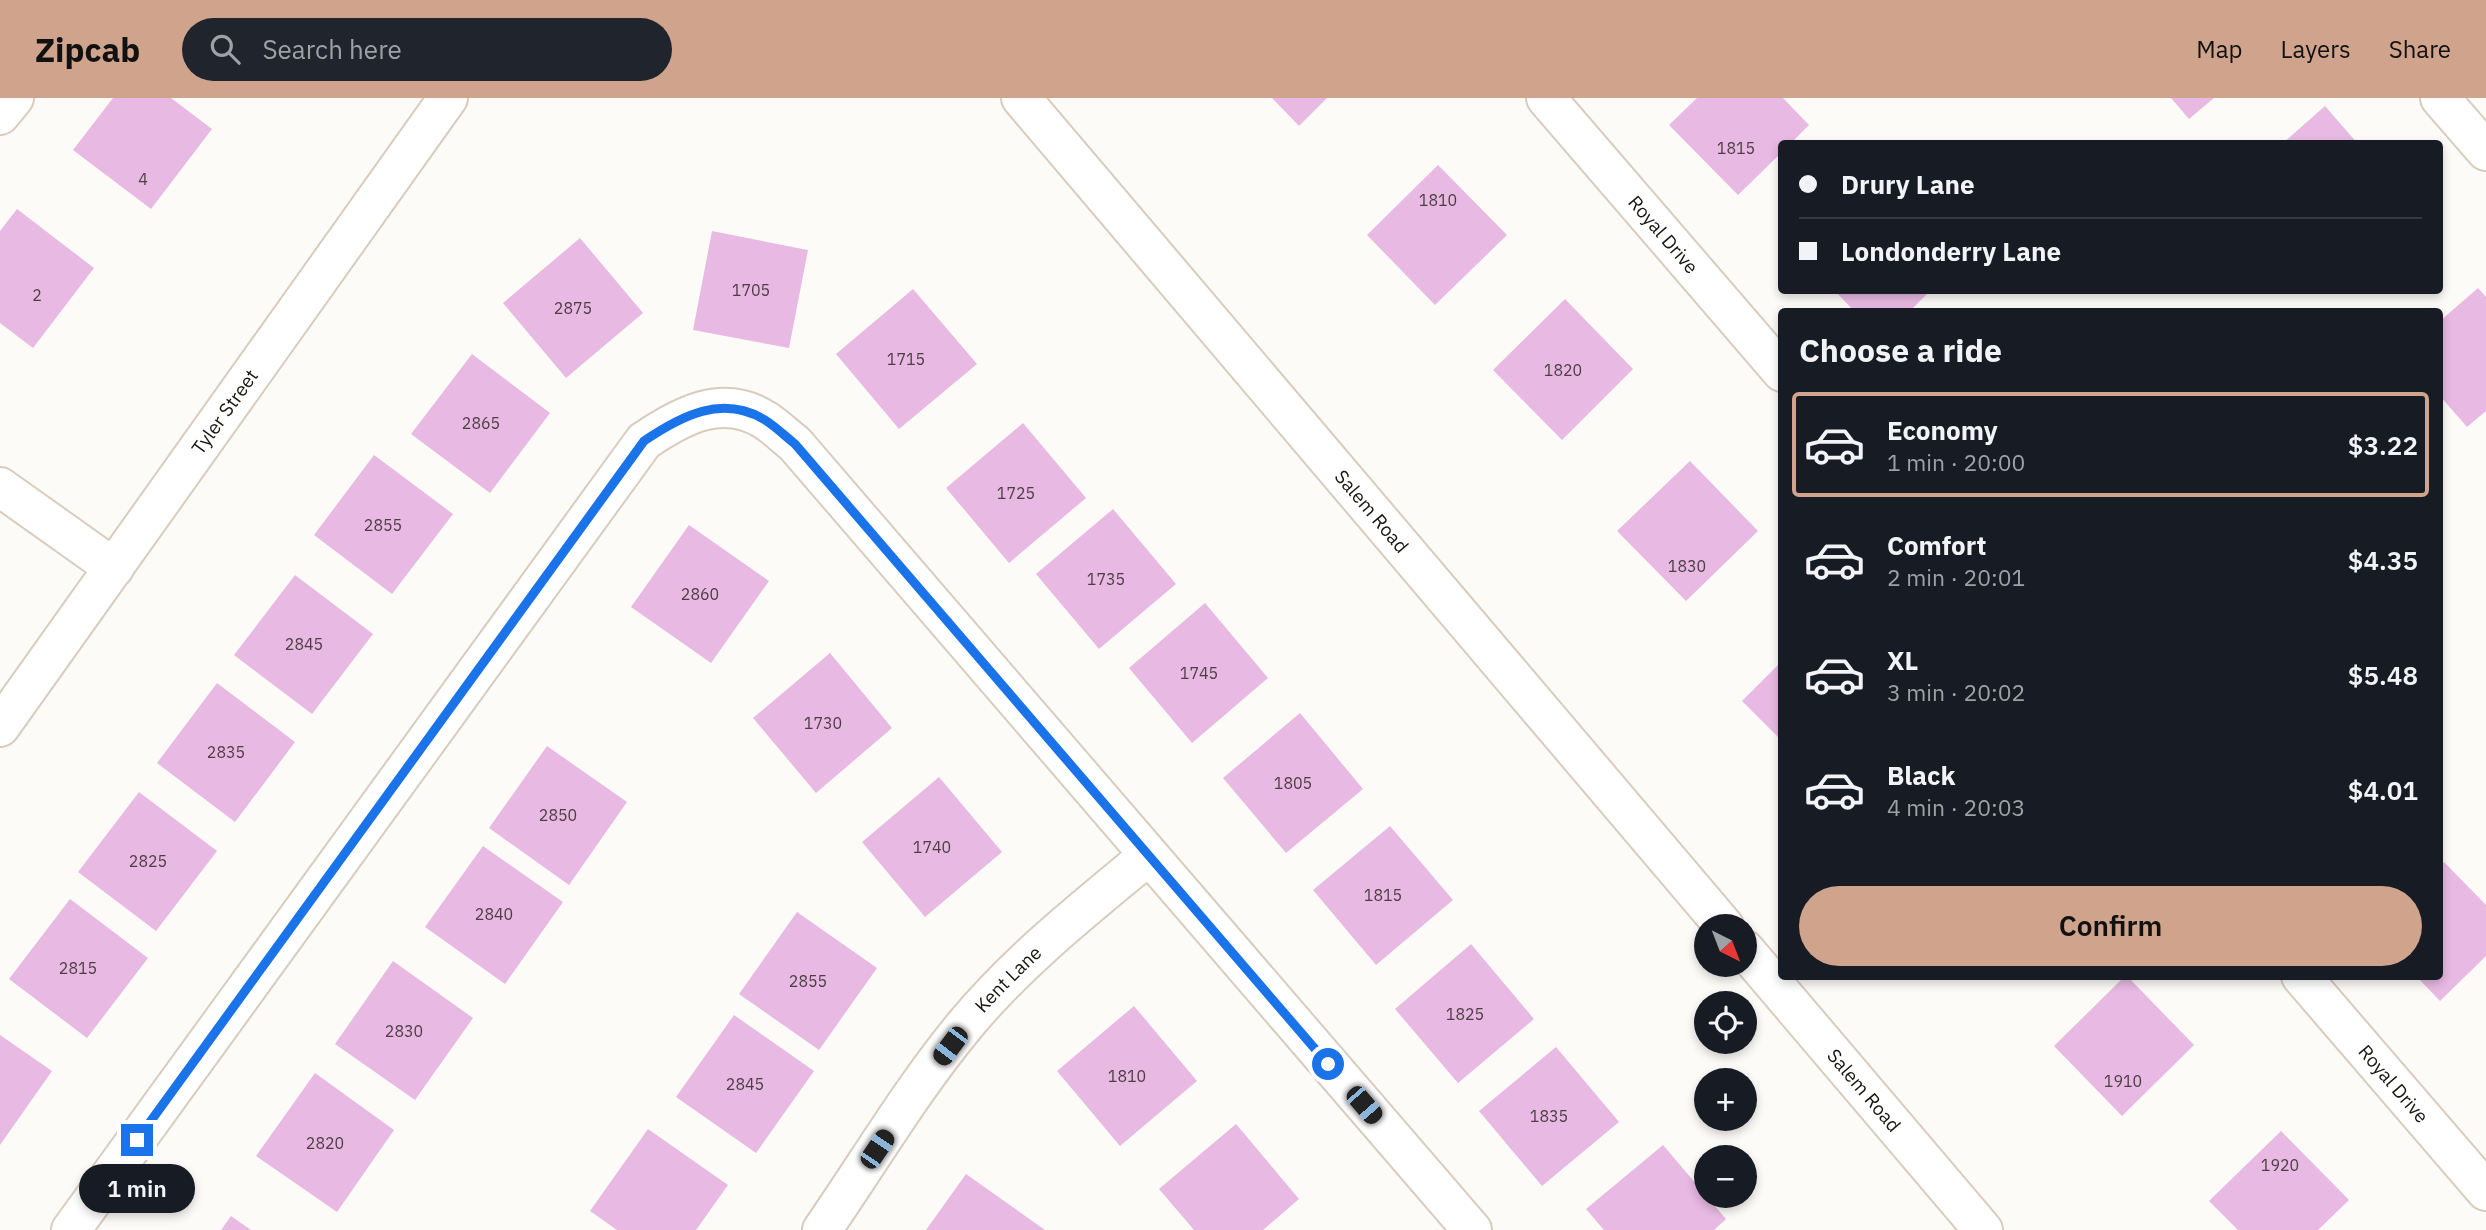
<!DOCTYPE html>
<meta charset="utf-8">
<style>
:root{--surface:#171b24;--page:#20242c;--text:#f1f3f6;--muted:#9ea1a6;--line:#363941;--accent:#cfa38c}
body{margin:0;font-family:"IBM Plex Sans",sans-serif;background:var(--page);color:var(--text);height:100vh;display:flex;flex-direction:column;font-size:26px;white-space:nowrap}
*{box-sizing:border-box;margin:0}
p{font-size:23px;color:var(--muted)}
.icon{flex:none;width:38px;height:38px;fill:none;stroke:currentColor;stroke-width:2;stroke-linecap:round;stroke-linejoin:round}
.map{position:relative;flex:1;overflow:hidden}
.drawer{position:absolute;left:1778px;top:210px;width:665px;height:672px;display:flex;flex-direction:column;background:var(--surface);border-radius:7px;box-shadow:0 4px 10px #0003}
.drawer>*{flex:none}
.hud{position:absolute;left:1778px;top:42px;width:665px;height:154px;border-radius:7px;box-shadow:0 4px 10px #0003;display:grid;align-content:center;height:154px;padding:0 21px;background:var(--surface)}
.needle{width:46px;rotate:138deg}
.controls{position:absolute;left:1694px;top:816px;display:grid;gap:14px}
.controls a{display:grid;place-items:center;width:63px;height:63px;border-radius:50%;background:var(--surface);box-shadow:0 4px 10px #0003;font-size:35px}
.end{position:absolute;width:32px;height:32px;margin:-16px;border:9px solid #1a73e8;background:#fff;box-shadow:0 0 0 4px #fff}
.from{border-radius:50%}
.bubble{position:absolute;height:49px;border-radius:24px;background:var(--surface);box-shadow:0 4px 10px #0003;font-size:23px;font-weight:600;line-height:49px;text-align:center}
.car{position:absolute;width:21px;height:42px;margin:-21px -10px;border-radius:9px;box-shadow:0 0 5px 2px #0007;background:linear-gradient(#222 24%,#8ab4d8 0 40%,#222 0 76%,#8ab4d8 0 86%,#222 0)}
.hud b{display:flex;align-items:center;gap:24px;height:66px;font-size:26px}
.hud b+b{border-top:2px solid var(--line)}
.hud i{width:18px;height:18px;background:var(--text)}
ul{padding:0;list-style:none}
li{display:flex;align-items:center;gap:21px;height:105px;margin:0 14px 10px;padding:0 7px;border:4px solid transparent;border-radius:7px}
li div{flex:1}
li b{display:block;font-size:26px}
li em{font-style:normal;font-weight:600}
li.active{border-color:var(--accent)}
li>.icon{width:63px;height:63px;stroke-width:1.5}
h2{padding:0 21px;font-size:32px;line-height:84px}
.button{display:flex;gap:14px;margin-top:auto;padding:14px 21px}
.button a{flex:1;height:80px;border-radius:42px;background:var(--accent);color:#111;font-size:28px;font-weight:600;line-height:80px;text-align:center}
header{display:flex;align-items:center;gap:42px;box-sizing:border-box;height:98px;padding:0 35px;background:var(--accent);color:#111}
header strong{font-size:33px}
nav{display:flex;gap:38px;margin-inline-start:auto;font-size:24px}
.search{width:490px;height:63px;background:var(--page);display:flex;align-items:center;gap:18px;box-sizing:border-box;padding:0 24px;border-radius:38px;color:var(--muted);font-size:26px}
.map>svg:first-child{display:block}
.building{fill:#e8b9e3}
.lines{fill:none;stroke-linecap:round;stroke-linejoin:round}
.street-casing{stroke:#d9ccbd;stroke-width:42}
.secondary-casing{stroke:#d9ccbd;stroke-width:42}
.street{stroke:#fff;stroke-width:38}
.secondary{stroke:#fff;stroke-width:38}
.route{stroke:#1a73e8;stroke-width:9}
.labels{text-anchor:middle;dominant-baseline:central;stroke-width:5;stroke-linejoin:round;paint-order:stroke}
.number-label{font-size:16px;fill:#4d3e44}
.street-label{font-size:19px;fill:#19150f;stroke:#fdfbf8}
</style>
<header>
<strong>Zipcab</strong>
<div class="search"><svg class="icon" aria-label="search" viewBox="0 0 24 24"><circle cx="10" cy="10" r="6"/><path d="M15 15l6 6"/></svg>Search here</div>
<nav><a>Map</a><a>Layers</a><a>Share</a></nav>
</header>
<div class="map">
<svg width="2486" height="1132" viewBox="0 0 2486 1132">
<rect width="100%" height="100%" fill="#fdfbf8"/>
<path class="building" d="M113,0h58l41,31 -61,80 -78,-59z
M1272,0h55l-28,28z
M1697,0h86l26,27 -19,19h-8v8l-44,43 -69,-70z
M2171,0h43l-25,21z
M2325,8l33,38h-76z
M1438,67l69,70 -72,70 -68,-70z
M17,111l77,59 -61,80 -33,-25v-92z
M712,133l96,19 -19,98 -96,-18z
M580,140l63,75 -77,65 -63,-75z
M2478,190l8,9v114l-19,16 -27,-31v-75z
M913,191l64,75 -78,65 -63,-75z
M1834,192h97l-22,22h-54z
M1565,201l68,70 -71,71 -69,-70z
M472,256l78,59 -60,80 -79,-59z
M1023,325l63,75 -77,65 -63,-75z
M374,357l79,59 -61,80 -78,-59z
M1690,363l68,70 -72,70 -69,-70z
M1113,411l63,75 -77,65 -63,-75z
M689,427l80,56 -58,82 -80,-56z
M295,477l78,59 -61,80 -78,-59z
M1205,505l63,75 -76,65 -63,-75z
M830,555l62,75 -76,65 -63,-75z
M1782,563v80l-40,-40z
M217,585l78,59 -60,80 -78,-59z
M1300,615l63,76 -77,64 -63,-75z
M547,648l80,56 -58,83 -80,-57z
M939,679l63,75 -77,65 -63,-75z
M139,694l78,59 -61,80 -78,-59z
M1390,728l63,74 -77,65 -63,-75z
M483,748l80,56 -58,82 -80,-57z
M2444,764l42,43v51l-46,45 -24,-25h24v-110z
M70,801l78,59 -61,80 -78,-59z
M797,814l80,56 -58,82 -80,-56z
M1471,846l63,75 -76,64 -63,-74z
M393,863l80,57 -58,82 -80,-56z
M2125,878h2l67,69 -72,71 -68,-70z
M1134,908l63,75 -77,65 -63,-75z
M734,917l80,56 -58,82 -80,-56z
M0,937l52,36 -52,74z
M1556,949l63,75 -77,64 -63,-75z
M315,975l79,57 -57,82 -81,-56z
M1236,1026l63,75 -36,31h-69l-35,-41z
M648,1031l80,56 -32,45h-79l-27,-19z
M2281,1033l68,69 -31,30h-80l-29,-29z
M1663,1047l63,74 -12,11h-110l-18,-21z
M966,1076l79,56h-119z
M231,1118l20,14h-30z"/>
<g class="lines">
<g class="street-casing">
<g id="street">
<path id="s1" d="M1546,0l236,274"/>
<path d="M2440,0l46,53"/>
<path d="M0,17l14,-17"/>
<path d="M0,389l114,81"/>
<path id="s2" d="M2301,878l185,215"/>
<path d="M71,1132l573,-789c37,-25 78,-48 121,-21 11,7 20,16 30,24l677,786"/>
<path id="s3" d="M822,1132c47,-68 90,-141 143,-205 53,-64 119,-116 183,-169"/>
</g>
</g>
<g class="secondary-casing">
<g id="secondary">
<path id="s4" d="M1021,0l703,828"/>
<path id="s5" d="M0,629l448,-629"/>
<path id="s6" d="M1745,852l238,280"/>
</g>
</g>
<use href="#street" class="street"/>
<use href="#secondary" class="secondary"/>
</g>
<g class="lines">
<path class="route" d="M137,1042l507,-699c37,-25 78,-47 121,-21 11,7 20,16 30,24l533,620"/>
</g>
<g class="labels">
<g class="number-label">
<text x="1736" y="50">1815</text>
<text x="143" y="81">4</text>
<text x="1438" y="102">1810</text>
<text x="751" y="192">1705</text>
<text x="37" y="197">2</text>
<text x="573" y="210">2875</text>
<text x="906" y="261">1715</text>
<text x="1563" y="272">1820</text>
<text x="481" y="325">2865</text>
<text x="1016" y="395">1725</text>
<text x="383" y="427">2855</text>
<text x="1687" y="468">1830</text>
<text x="1106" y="481">1735</text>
<text x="700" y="496">2860</text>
<text x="304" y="546">2845</text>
<text x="1199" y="575">1745</text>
<text x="823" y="625">1730</text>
<text x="226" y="654">2835</text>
<text x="1293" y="685">1805</text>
<text x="558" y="717">2850</text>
<text x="932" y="749">1740</text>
<text x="148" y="763">2825</text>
<text x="1383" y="797">1815</text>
<text x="494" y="816">2840</text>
<text x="78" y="870">2815</text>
<text x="808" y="883">2855</text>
<text x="1465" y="916">1825</text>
<text x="404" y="933">2830</text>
<text x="1127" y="978">1810</text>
<text x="2123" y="983">1910</text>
<text x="745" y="986">2845</text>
<text x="1549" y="1018">1835</text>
<text x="325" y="1045">2820</text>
<text x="2280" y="1067">1920</text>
</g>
<g class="street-label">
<text stroke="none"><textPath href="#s1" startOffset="180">Royal Drive</textPath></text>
<text stroke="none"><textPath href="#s5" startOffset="387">Tyler Street</textPath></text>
<text stroke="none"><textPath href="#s4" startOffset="542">Salem Road</textPath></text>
<text stroke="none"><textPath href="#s3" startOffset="313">Kent Lane</textPath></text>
<text stroke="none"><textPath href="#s2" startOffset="142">Royal Drive</textPath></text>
<text stroke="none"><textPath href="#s6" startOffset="184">Salem Road</textPath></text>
</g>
</g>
</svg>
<div class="controls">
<a><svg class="needle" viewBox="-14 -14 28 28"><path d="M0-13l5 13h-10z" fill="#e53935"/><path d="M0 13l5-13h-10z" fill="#9ea1a6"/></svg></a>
<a><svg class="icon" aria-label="locate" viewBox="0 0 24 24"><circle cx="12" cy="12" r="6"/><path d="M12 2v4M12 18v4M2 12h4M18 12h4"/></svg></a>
<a>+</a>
<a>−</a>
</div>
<i class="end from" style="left:1328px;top:966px"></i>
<i class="end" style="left:137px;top:1042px"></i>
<div class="bubble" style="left:79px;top:1066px;width:116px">1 min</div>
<i class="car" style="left:950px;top:948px;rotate:217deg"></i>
<i class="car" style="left:1364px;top:1007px;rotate:139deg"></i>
<i class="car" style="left:877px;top:1051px;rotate:34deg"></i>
<div class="hud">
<b><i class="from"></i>Drury Lane</b>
<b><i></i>Londonderry Lane</b>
</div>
<section class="drawer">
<h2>Choose a ride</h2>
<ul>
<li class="active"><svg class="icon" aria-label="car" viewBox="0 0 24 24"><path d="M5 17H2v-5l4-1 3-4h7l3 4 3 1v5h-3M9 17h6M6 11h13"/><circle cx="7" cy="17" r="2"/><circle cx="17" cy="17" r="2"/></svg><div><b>Economy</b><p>1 min · 20:00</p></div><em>$3.22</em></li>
<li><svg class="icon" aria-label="car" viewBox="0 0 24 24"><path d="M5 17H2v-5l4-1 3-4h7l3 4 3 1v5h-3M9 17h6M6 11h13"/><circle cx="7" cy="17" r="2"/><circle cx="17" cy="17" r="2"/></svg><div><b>Comfort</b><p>2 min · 20:01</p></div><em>$4.35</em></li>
<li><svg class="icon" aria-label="car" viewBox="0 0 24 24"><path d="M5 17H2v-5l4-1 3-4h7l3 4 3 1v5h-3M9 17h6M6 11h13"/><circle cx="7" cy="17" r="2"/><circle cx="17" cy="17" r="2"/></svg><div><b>XL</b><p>3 min · 20:02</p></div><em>$5.48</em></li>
<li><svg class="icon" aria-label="car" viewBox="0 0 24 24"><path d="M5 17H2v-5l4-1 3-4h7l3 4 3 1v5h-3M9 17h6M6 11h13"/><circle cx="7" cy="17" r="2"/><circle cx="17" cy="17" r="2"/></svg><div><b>Black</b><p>4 min · 20:03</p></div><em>$4.01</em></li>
</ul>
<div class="button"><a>Confirm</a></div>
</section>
</div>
